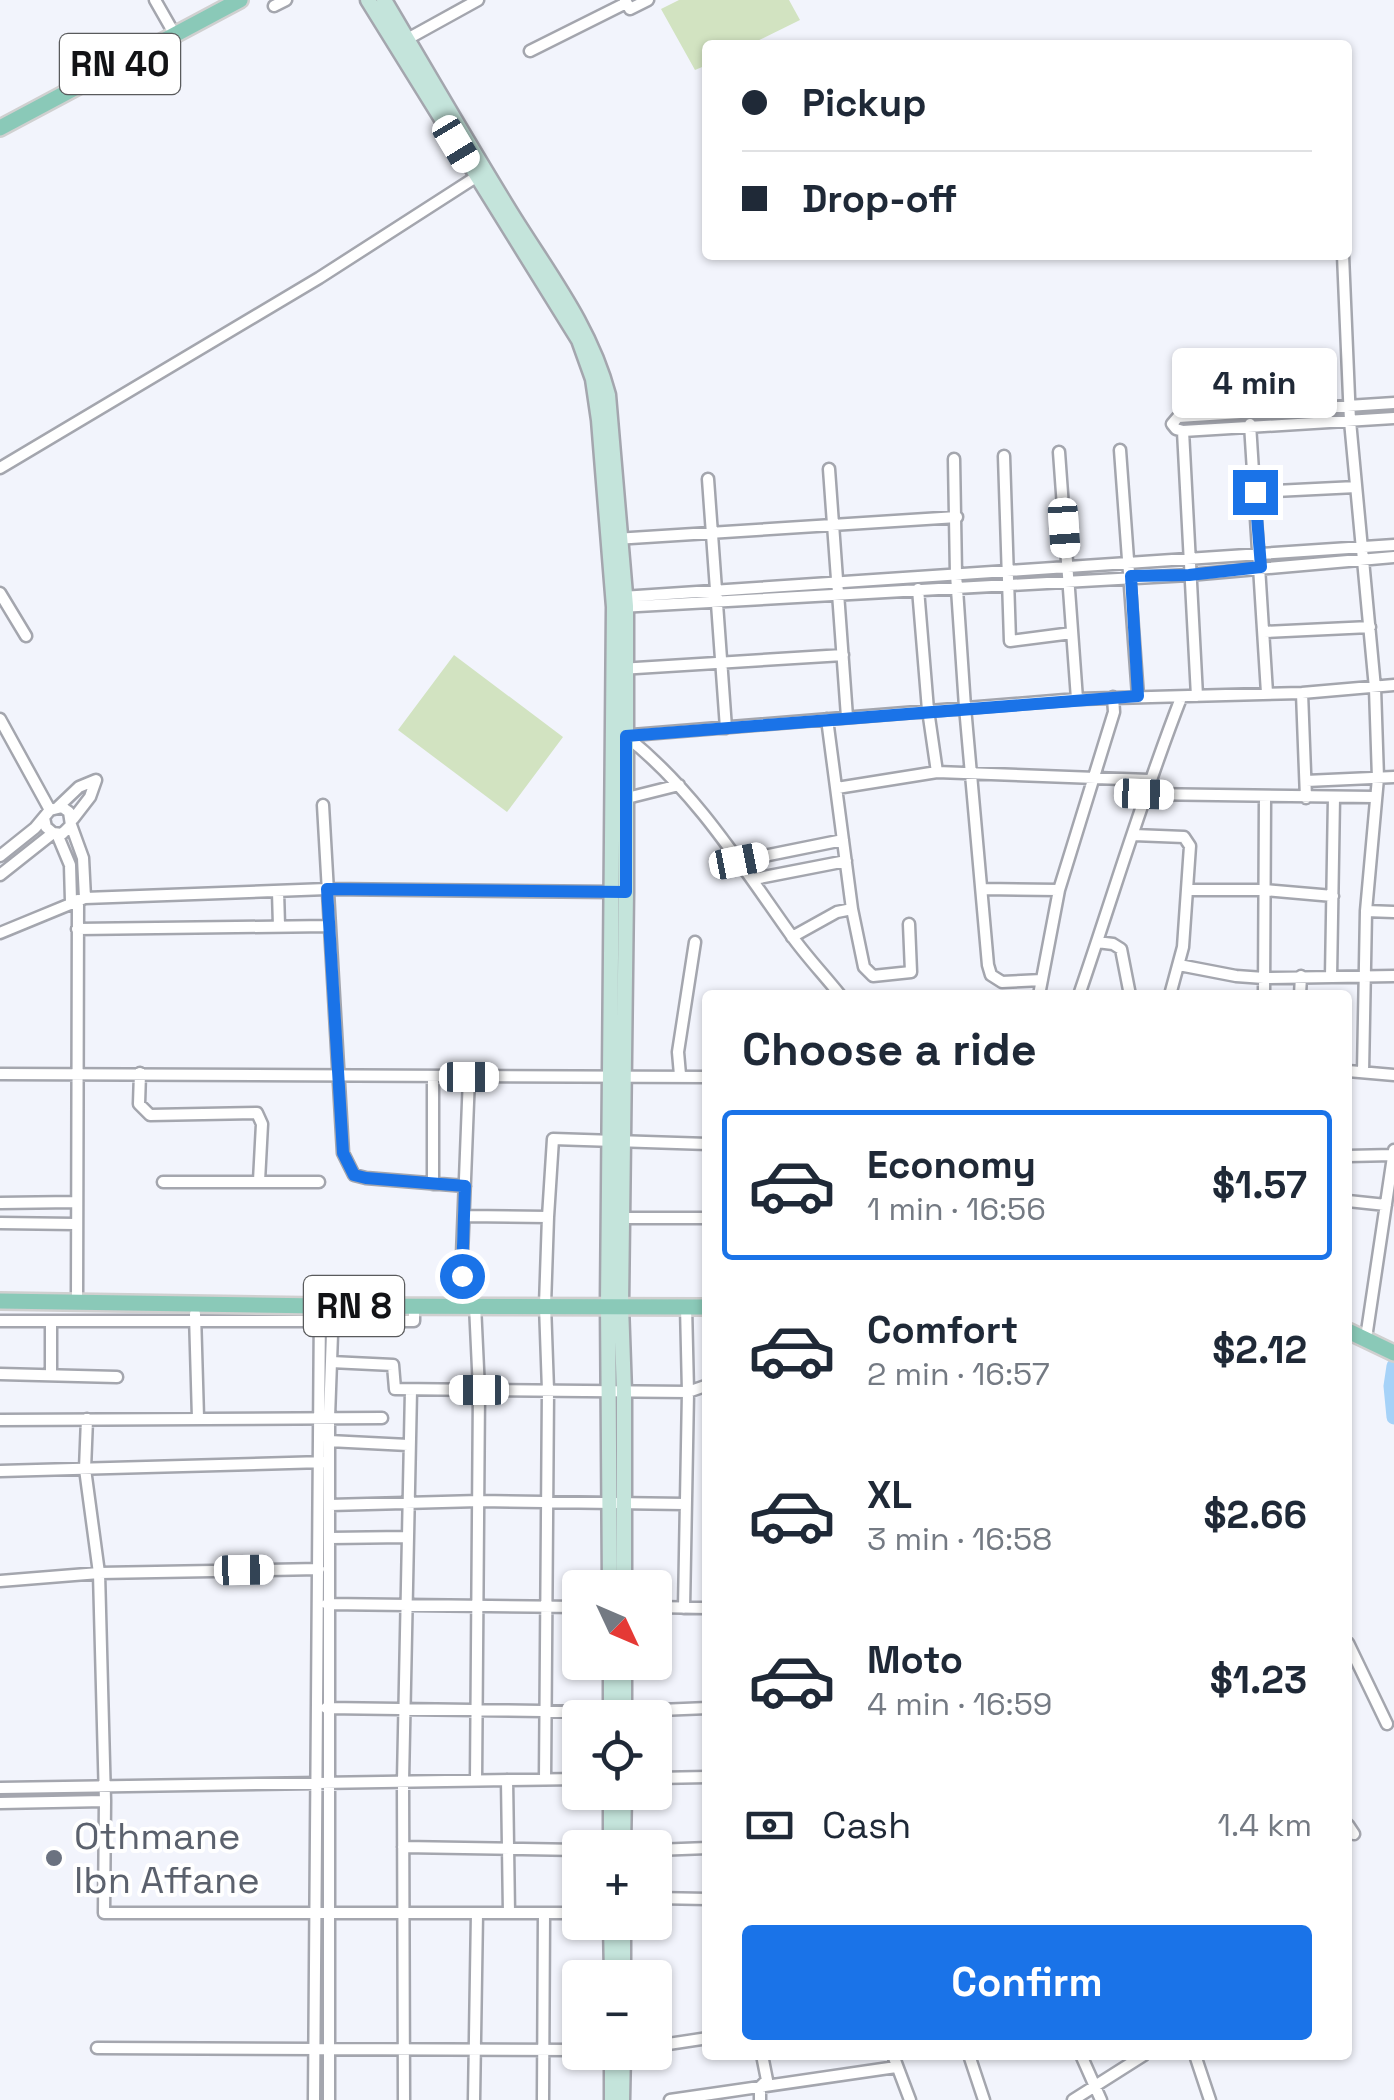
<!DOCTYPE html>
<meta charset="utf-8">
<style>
:root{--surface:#fff;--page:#f6f6f7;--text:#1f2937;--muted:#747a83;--line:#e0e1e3;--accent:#1a73e8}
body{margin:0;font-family:"Space Grotesk",sans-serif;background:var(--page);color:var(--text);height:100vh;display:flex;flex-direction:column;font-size:38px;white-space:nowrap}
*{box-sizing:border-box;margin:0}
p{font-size:32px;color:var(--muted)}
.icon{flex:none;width:55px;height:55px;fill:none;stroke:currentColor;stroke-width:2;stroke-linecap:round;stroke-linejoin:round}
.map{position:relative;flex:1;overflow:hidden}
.drawer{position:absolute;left:702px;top:990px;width:650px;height:1070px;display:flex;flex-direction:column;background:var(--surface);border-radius:10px;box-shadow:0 2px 8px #0004}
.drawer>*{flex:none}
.hud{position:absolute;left:702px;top:40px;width:650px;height:220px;border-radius:10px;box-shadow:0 2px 8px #0004;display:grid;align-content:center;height:220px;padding:0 40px;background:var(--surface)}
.needle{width:65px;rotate:134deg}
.tools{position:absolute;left:562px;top:1570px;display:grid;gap:20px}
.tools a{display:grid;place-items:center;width:110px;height:110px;border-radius:10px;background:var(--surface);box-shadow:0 2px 8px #0004;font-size:50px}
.end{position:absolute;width:45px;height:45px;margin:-22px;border:12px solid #1a73e8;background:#fff;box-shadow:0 0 0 5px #fff}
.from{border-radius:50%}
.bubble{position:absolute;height:70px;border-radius:10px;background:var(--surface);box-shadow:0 2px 8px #0004;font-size:32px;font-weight:700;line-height:70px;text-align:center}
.car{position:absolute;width:30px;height:60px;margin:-30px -15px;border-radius:12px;box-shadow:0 0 8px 2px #0007;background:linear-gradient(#fff 24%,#345 0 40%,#fff 0 76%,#345 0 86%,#fff 0)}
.hud b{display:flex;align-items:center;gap:35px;height:95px;font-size:38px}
.hud b+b{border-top:2px solid var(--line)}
.hud i{width:25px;height:25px;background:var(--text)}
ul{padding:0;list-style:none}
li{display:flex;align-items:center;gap:30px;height:150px;margin:0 20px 15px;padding:0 20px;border:5px solid transparent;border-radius:10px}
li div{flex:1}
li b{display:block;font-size:38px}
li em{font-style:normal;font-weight:700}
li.selected{border-color:var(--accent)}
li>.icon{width:90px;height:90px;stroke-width:1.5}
h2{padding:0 40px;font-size:45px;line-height:120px}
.pay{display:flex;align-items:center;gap:25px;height:110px;padding:0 40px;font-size:38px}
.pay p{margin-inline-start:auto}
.cta{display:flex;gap:20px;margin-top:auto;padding:20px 40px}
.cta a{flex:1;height:115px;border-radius:10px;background:var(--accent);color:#fff;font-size:40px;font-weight:700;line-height:115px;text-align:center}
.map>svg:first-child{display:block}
.green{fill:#d2e3c1}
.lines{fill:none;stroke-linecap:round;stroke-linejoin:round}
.river{stroke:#a6d2f8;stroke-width:15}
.street-casing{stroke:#a4a6ae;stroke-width:15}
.secondary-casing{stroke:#a4a6ae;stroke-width:19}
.primary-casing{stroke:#d0d0d0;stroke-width:20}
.street{stroke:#fff;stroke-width:10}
.secondary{stroke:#c4e4db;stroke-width:14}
.primary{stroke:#8ac9b8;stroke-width:15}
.route{stroke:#1a73e8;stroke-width:12}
.worship-dot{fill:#6b7280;stroke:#fff;stroke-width:4}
.labels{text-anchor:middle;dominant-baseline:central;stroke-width:8;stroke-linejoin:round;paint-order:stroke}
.shield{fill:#fff;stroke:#595a5c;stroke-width:2.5}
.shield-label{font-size:35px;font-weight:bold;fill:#121316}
.worship-label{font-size:38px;fill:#5b616d;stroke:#fff;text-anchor:start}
</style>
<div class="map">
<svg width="1394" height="2100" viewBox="0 0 1394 2100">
<rect width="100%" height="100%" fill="#f2f4fc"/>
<path class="green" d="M679,0h110l11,20 -51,25h-41l-1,20 -12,5 -34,-61z
M454,655l109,82 -56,75 -109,-82z"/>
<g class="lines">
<path class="river" d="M1394,1366l-3,20 3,31"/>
<g class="street-casing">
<path id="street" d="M155,0l20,35
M625,0l5,9 18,-9
M274,6l12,-6
M402,42l76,-42
M530,51l96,-48
M1343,255l7,166 25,267 3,90 -12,133 -3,161
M1394,403l-216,14 -6,7 4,5 7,2 211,-13
M1250,424l17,269
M1183,431l14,265
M1120,450l18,246
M1059,452l18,247
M1004,456l6,185 62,-8
M954,459l2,115 9,133 23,258 3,10 11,7 40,-2
M0,468l319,-190 157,-101
M829,469l18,248
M708,479l18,249
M1255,492l101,-5
M615,539l342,-22
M918,589l10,121 9,62
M0,593l26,43
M622,597l772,-52
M620,607l569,-32 205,-18
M1264,632l106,-5
M620,669l223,-14
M1302,693l4,105
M0,719l50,91
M620,736l457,-37 225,-6 92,-8
M627,737c68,54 114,128 164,198 15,21 33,40 49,60
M1306,781l88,-4
M837,788l100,-16 212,8
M1144,794l230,3
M623,799l56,-14
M323,805l20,348 11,22 12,3 99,8
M58,807l21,-20 17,-7 -6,17 -17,22
M71,825l12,33 2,40
M57,834l13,31 1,36
M1134,835l50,2 6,9 -7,101 -13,48
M0,856l35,-28 15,-18 12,-3 7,5 2,13 -9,9 -9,-1 -7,-6 -2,-9
M739,861l104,-21
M0,875l53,-42
M754,879l92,-18
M982,889l77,1
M1187,890h78l68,6
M278,891l1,35
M852,909l12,58 9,9 38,-4 -2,-48
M1366,911l28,1
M77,929l252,-3
M0,933l85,-35 242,-9 288,3
M792,937l45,-25 15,-3 -25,-190
M1097,942l16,2 8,5 9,46
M1179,965l57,11 28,2 130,-2
M1331,977l3,-180
M1039,995l20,-105 55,-178 -1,-15
M1079,995c34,-99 64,-200 102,-297
M1264,995l1,-197
M1300,995l1,-19
M1348,1071l46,4
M140,1073l-1,31 11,11 107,-2 5,11 -3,57
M0,1074l708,3
M680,1075l-2,-23 17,-110
M433,1077v107
M1348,1156l45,-1
M163,1182h156
M1348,1201l38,4
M0,1203l74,-1
M464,1216l84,1 -3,88 3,85 -3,389
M548,1217l5,-78 155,5
M620,1218h88
M0,1223l75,1
M77,1301l1,-401
M475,1305l4,85 -3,390
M460,1306l9,-229
M195,1314l3,104
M0,1321h414v-15
M51,1321v54
M1366,1338l28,-188
M331,1362l62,3 2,24 293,3 20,-7
M0,1374l117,3
M87,1419l-2,50 14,104 6,228 -1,112h476
M0,1420l382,-2
M329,1441l79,4
M0,1471l324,-9
M330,1505l149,-4 206,3
M330,1538l76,-1
M0,1581l99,-8 220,-4
M327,1604l253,3
M655,1607l53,1
M684,1608l4,-216 -2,-86
M1348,1643l39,81
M326,1708l285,4 97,-4
M655,1778l53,-1
M507,1780l2,133
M0,1788l580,-9
M0,1803l105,-2
M1348,1825l6,9
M403,1847l177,3
M655,1850l53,-2
M655,1898l53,1
M655,2046l53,-8
M97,2048l483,2
M893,2055l17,45
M969,2055l15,45
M1081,2055l20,45
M1195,2055l15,45
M314,2100l6,-794
M329,2100v-683l4,-111
M404,2100l-1,-319 8,-391
M474,2100l3,-187
M543,2100l1,-187
M670,2100l226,-33
M760,2100v-13l7,-7 -5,-25
M1073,2100l71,-45"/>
</g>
<g class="secondary-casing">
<path id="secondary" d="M368,0l211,340 14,39 6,41 15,187 -6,697 2,284
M384,0c42,71 83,142 126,212 37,60 80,114 98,183l18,211v286l-5,413 3,87v196
M611,1662v56
M624,1718v-56
M611,1792v56
M623,1848l1,-56
M611,1922l1,56
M623,1978v-56
M612,2052v48
M622,2100l1,-48"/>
</g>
<g class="primary-casing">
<path id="primary" d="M0,128l240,-128
M0,1301l320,5 388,1
M1348,1331l46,22"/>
</g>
<use href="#street" class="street"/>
<use href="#secondary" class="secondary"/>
<use href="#primary" class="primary"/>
</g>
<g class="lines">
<path class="route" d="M462,1276l3,-90 -99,-8 -12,-3 -11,-22 -16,-264 299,3v-156l512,-40 -7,-120 58,-1 72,-8 -6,-75"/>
</g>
<circle class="worship-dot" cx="54" cy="1858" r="10"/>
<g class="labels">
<g class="shield">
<rect x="60" y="34" width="120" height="60" rx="8"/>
<rect x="304" y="1276" width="100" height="60" rx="8"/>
</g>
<g class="shield-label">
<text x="120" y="64">RN 40</text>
<text x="354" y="1306">RN 8</text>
</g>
<g class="worship-label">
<text x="74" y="1836">Othmane<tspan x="74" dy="44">Ibn Affane</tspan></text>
</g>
</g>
</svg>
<div class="tools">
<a><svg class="needle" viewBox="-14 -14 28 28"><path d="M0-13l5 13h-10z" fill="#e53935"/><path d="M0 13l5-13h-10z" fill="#747a83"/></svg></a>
<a><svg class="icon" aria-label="locate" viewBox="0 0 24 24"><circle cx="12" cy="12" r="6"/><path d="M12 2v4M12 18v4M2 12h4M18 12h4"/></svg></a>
<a>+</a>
<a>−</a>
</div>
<i class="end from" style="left:462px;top:1276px"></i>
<i class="end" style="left:1255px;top:492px"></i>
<div class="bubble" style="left:1172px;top:348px;width:165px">4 min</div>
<i class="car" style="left:456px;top:144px;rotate:149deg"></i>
<i class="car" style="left:1064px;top:528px;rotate:176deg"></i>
<i class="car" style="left:1144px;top:794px;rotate:92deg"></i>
<i class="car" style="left:739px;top:861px;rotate:79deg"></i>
<i class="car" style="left:469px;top:1077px;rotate:90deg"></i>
<i class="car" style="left:479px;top:1390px;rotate:270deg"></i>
<i class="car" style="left:244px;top:1570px;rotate:89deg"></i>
<div class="hud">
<b><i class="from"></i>Pickup</b>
<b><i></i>Drop-off</b>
</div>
<section class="drawer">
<h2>Choose a ride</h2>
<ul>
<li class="selected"><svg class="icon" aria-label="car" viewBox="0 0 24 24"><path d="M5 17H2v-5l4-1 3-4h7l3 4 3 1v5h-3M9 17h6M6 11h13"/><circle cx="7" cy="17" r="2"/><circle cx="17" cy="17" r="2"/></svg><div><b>Economy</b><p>1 min · 16:56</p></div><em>$1.57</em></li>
<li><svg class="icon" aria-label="car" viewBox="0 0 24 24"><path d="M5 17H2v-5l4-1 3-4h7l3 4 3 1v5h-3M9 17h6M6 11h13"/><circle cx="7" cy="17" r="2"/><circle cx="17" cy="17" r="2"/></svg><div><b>Comfort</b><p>2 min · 16:57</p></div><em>$2.12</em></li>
<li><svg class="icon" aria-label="car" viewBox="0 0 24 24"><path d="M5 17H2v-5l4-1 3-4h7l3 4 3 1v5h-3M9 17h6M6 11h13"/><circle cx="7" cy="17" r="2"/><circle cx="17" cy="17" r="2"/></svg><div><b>XL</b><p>3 min · 16:58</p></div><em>$2.66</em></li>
<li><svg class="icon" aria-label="car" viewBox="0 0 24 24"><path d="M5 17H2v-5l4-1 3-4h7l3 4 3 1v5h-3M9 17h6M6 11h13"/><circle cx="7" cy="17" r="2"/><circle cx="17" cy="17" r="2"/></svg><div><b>Moto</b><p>4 min · 16:59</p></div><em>$1.23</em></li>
</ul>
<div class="pay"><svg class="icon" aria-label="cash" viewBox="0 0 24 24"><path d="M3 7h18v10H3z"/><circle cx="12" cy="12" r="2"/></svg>Cash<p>1.4 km</p></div>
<div class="cta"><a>Confirm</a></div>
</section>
</div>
